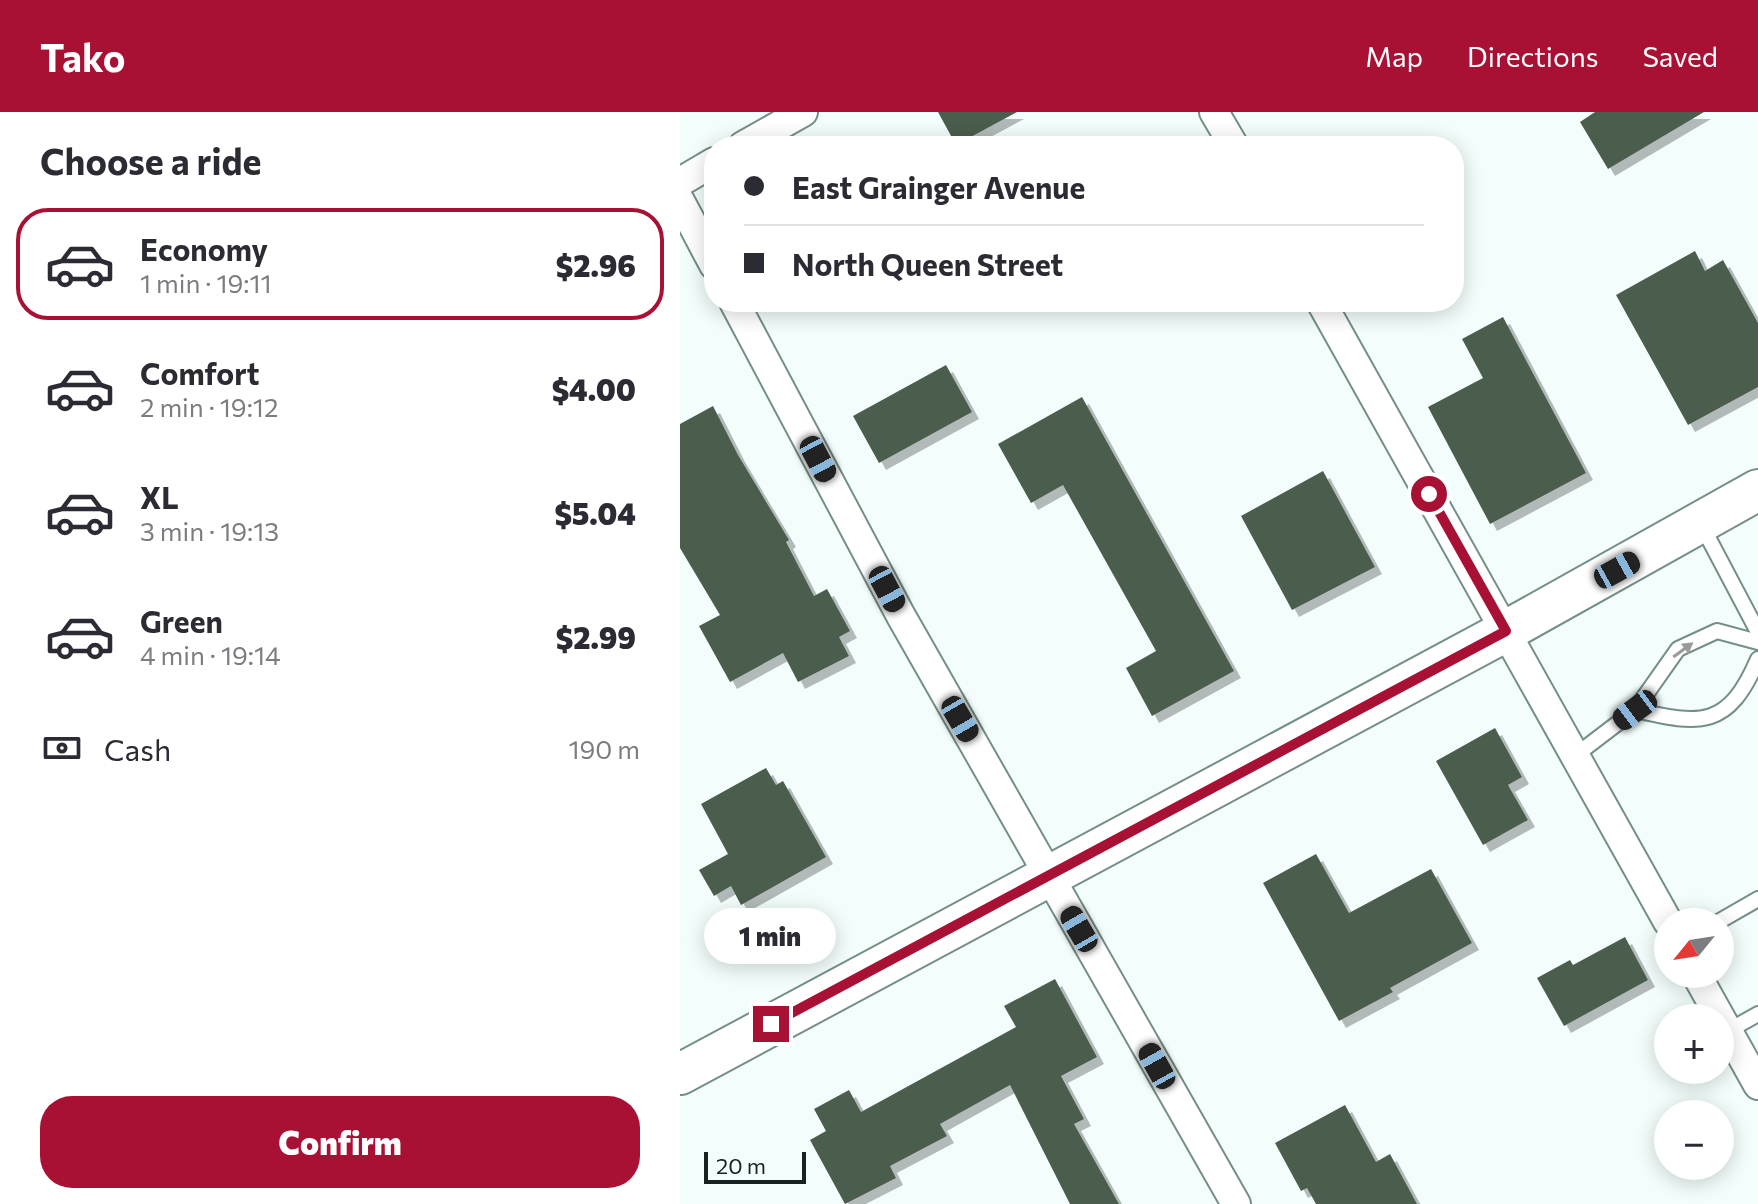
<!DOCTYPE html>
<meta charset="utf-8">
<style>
:root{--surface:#fff;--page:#f2f2f3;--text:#2b2b33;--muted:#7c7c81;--line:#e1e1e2;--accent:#a91134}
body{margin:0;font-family:Commissioner,sans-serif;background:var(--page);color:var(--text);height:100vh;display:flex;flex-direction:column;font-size:30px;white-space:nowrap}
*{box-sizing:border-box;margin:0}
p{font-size:26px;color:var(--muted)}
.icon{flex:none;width:44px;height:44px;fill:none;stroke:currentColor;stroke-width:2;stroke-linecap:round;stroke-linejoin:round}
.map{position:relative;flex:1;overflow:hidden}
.panel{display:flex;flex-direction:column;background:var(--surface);width:680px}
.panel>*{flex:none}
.guide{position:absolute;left:24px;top:24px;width:760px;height:176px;border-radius:32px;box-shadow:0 4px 20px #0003;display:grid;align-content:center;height:176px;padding:0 40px;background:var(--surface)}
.needle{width:52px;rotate:240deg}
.fabs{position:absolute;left:974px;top:796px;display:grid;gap:16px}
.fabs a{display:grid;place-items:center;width:80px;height:80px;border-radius:50%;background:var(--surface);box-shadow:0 4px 20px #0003;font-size:40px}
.scale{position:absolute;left:24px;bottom:20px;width:102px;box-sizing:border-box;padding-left:8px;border:4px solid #182321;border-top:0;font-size:22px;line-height:28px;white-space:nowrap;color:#182321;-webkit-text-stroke:6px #f3fefc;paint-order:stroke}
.end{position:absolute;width:36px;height:36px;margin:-18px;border:10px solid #a91134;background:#fff;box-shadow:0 0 0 4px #fff}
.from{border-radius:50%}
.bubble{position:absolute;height:56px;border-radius:28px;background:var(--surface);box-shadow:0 4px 20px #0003;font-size:26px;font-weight:800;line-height:56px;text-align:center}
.car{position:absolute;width:24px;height:48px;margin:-24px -12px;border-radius:10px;box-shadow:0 0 6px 2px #0007;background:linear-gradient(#222 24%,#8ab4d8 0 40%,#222 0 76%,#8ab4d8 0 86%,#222 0)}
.guide b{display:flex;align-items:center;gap:28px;height:76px;font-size:30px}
.guide b+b{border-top:2px solid var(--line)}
.guide i{width:20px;height:20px;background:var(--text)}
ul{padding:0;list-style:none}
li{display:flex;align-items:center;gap:24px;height:112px;margin:0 16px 12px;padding:0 24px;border:4px solid transparent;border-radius:32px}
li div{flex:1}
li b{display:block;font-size:30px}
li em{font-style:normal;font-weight:800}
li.on{border-color:var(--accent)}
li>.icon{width:72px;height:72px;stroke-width:1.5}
h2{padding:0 40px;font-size:36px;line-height:96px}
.pay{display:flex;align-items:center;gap:20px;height:88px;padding:0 40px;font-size:30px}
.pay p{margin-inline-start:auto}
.button{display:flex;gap:16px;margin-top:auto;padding:16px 40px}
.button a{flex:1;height:92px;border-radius:32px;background:var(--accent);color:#fff;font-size:32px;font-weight:800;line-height:92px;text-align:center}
header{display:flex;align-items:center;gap:48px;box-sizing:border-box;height:112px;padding:0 40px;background:var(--accent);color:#fff}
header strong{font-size:38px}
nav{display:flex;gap:44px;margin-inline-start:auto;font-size:28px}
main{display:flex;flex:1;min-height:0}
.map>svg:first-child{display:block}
.building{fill:#4c5d4e;filter:url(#shadow)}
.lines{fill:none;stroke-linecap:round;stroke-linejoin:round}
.lane-casing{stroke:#748f89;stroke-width:18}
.street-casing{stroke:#748f89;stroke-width:32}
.secondary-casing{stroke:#748f89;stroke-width:44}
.lane{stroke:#fff;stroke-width:14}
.street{stroke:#fff;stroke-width:28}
.secondary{stroke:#fff;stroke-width:40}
.oneway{fill:#979c9b}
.route{stroke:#a91134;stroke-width:10}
</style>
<header>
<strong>Tako</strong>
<nav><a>Map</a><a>Directions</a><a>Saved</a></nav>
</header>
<main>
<section class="panel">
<h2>Choose a ride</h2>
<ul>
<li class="on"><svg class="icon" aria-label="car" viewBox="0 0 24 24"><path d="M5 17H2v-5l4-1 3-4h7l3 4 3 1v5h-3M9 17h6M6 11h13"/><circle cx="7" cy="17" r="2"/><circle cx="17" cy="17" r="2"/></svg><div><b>Economy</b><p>1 min · 19:11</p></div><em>$2.96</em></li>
<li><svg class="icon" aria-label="car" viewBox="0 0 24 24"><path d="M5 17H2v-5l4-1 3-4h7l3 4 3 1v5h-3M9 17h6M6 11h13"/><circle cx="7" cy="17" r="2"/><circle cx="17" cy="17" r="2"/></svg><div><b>Comfort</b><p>2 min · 19:12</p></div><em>$4.00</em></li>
<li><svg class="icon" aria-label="car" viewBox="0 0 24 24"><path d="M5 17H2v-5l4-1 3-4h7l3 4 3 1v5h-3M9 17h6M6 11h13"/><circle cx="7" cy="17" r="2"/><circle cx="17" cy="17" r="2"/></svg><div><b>XL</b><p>3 min · 19:13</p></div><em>$5.04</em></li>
<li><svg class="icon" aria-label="car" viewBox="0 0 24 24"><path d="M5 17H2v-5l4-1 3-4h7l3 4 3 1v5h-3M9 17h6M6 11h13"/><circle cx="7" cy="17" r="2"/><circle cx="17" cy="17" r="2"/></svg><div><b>Green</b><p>4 min · 19:14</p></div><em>$2.99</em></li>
</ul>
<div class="pay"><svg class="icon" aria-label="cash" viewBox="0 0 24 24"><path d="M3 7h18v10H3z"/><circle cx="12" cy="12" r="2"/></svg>Cash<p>190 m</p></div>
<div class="button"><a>Confirm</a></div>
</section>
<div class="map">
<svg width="1078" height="1092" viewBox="0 0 1078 1092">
<defs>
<filter id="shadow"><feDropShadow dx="7" dy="7" stdDeviation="0" flood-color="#0004"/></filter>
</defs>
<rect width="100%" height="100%" fill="#f3fefc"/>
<path class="building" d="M258,0h79l-61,33z
M915,0h109l-96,57 -28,-47z
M1015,139l10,20 18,-11 35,63v64l-70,38 -72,-130z
M823,205l83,156 -96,51 -62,-117 55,-29 -21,-39z
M266,253l26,47 -93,51 -26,-47z
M402,285l152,274 -82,45 -26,-48 30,-17 -93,-166 -32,18 -33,-59z
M33,294l25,49 51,85 -3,2 28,54 13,-7 23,42 -11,6 10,19 -51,26 -15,-29 -53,29 -31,-56 21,-11 -40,-67v-124z
M643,359l52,96 -83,43 -51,-94z
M815,616l27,49 -14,8 20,35 -45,25 -47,-84z
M86,656l10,17 7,-4 43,76 -85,48 -10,-19 -17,10 -15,-26 29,-16 -27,-50z
M636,742l33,59 82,-44 41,74 -82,45 3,4 -54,29 -76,-138z
M945,825l23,43 -84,46 -27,-48 33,-18 3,5z
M375,867l42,78 -36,19 23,43 -10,5 45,80h-49l-60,-119 -70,39 7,12 -57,30 6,12 -51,26 -35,-64 16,-9 -12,-22 35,-19 12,22 155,-85 -12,-21z
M665,993l31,57 14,-8 27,50h-101l-9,-16 -6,3 -26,-48z"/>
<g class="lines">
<g class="lane-casing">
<path id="lane" d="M1021,412l57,108
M955,598c66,15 93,19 123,-51
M896,643l59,-45 43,-61 39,-18 41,11
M1038,810l40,-23
M1048,919l30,-17"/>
</g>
<g class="street-casing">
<path id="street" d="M534,0l20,34
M63,34l60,-34
M0,70l34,-20
M0,89l34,64
M54,190l167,314 335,588
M641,190l347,620
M1016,862l62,111"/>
</g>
<g class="secondary-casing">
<path id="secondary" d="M0,962l826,-443 252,-141"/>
</g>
<use href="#lane" class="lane"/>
<use href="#street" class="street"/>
<use href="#secondary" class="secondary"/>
</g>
<defs><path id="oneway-solid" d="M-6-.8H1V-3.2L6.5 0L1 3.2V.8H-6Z" transform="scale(2)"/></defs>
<use class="oneway" href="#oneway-solid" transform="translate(1003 538) rotate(-36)"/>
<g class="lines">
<path class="route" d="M91,912l735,-393 -77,-137"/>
</g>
</svg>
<div class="fabs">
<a><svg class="needle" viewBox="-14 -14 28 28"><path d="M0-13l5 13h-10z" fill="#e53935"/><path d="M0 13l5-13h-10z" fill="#7c7c81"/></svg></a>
<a>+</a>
<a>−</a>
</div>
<div class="scale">20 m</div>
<i class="end from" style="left:749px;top:382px"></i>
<i class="end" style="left:91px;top:912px"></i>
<div class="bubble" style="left:24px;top:796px;width:132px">1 min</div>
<i class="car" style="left:138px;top:347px;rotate:152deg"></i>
<i class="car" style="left:937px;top:458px;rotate:61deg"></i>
<i class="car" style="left:207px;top:477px;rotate:152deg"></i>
<i class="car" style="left:955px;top:598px;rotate:233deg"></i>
<i class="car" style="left:280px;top:607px;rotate:150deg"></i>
<i class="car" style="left:399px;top:817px;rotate:330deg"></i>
<i class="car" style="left:477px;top:954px;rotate:331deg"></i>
<div class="guide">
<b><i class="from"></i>East Grainger Avenue</b>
<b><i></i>North Queen Street</b>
</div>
</div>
</main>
